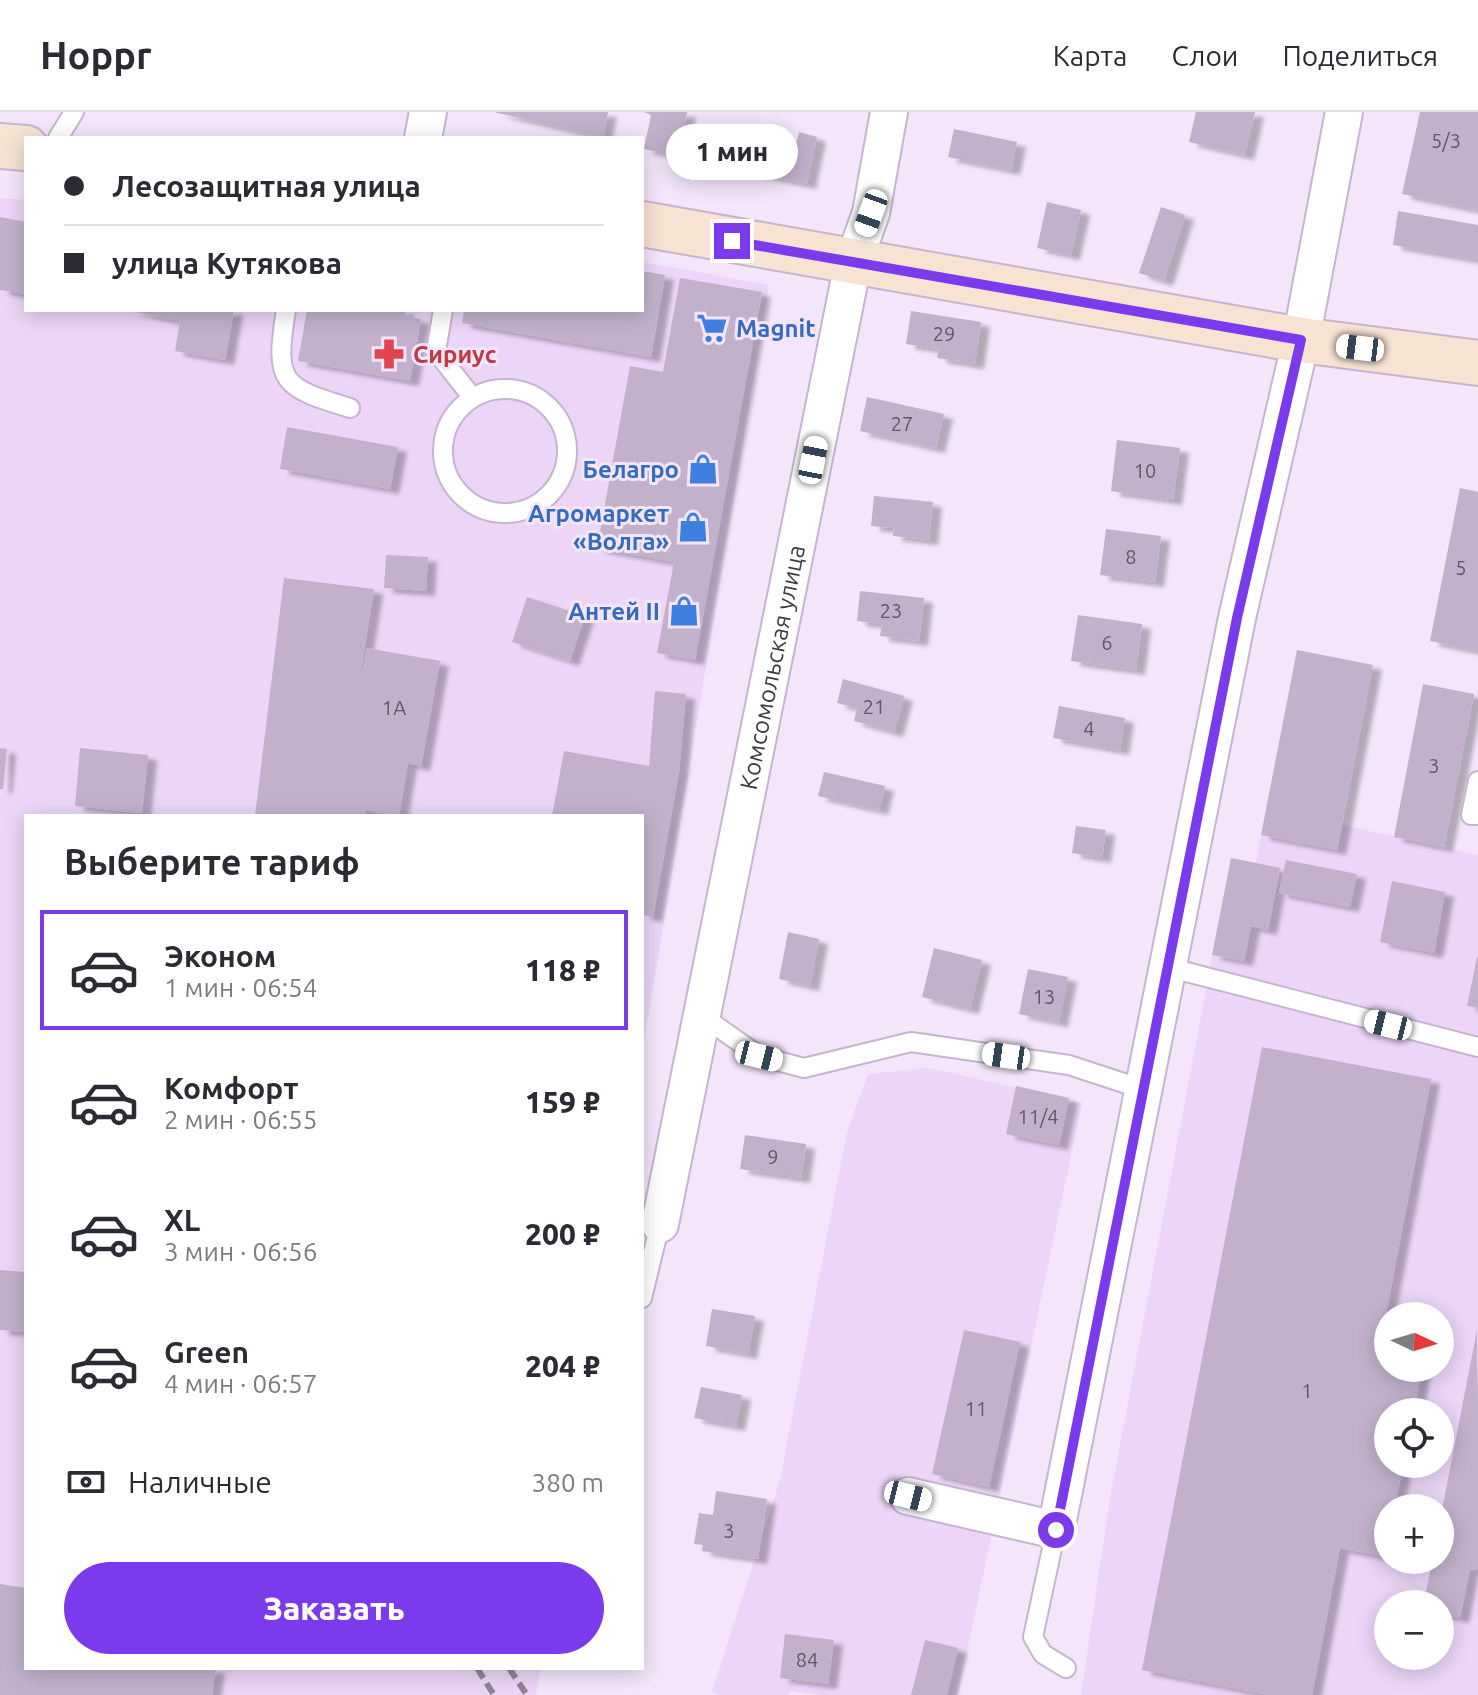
<!DOCTYPE html>
<html lang="ru">
<meta charset="utf-8">
<style>
:root{--surface:#fff;--page:#f7f7f7;--text:#2b2b33;--muted:#7c7c81;--line:#e1e1e2;--accent:#7c3aed}
body{margin:0;font-family:Ubuntu,sans-serif;background:var(--page);color:var(--text);height:100vh;display:flex;flex-direction:column;font-size:30px;white-space:nowrap}
*{box-sizing:border-box;margin:0}
p{font-size:26px;color:var(--muted)}
.icon{flex:none;width:44px;height:44px;fill:none;stroke:currentColor;stroke-width:2;stroke-linecap:round;stroke-linejoin:round}
.map{position:relative;flex:1;overflow:hidden}
.sheet{position:absolute;left:24px;top:702px;width:620px;height:856px;display:flex;flex-direction:column;background:var(--surface);border-radius:0px;box-shadow:0 4px 20px #0003}
.sheet>*{flex:none}
.hud{position:absolute;left:24px;top:24px;width:620px;height:176px;border-radius:0px;box-shadow:0 4px 20px #0003;display:grid;align-content:center;height:176px;padding:0 40px;background:var(--surface)}
.needle{width:52px;rotate:94deg}
.controls{position:absolute;left:1374px;top:1190px;display:grid;gap:16px}
.controls a{display:grid;place-items:center;width:80px;height:80px;border-radius:50%;background:var(--surface);box-shadow:0 4px 20px #0003;font-size:40px}
.end{position:absolute;width:36px;height:36px;margin:-18px;border:10px solid #7c3aed;background:#fff;box-shadow:0 0 0 4px #fff}
.from{border-radius:50%}
.bubble{position:absolute;height:56px;border-radius:28px;background:var(--surface);box-shadow:0 4px 20px #0003;font-size:26px;font-weight:800;line-height:56px;text-align:center}
.car{position:absolute;width:24px;height:48px;margin:-24px -12px;border-radius:10px;box-shadow:0 0 6px 2px #0007;background:linear-gradient(#fff 24%,#345 0 40%,#fff 0 76%,#345 0 86%,#fff 0)}
.hud b{display:flex;align-items:center;gap:28px;height:76px;font-size:30px}
.hud b+b{border-top:2px solid var(--line)}
.hud i{width:20px;height:20px;background:var(--text)}
ul{padding:0;list-style:none}
li{display:flex;align-items:center;gap:24px;height:120px;margin:0 16px 12px;padding:0 24px;border:4px solid transparent;border-radius:0px}
li div{flex:1}
li b{display:block;font-size:30px}
li em{font-style:normal;font-weight:800}
li.current{border-color:var(--accent)}
li>.icon{width:72px;height:72px;stroke-width:1.5}
h2{padding:0 40px;font-size:36px;line-height:96px}
.pay{display:flex;align-items:center;gap:20px;height:88px;padding:0 40px;font-size:30px}
.pay p{margin-inline-start:auto}
.button{display:flex;gap:16px;margin-top:auto;padding:16px 40px}
.button a{flex:1;height:92px;border-radius:48px;background:var(--accent);color:#fff;font-size:32px;font-weight:800;line-height:92px;text-align:center}
header{display:flex;align-items:center;gap:48px;box-sizing:border-box;height:112px;padding:0 40px;background:var(--surface);border-bottom:2px solid var(--line)}
header strong{font-size:38px}
nav{display:flex;gap:44px;margin-inline-start:auto;font-size:28px}
.map>svg:first-child{display:block}
.built{fill:#ecd5f7;fill-rule:evenodd}
.building{fill:#c3b1cc;filter:url(#shadow)}
.lines{fill:none;stroke-linecap:round;stroke-linejoin:round}
.service-casing{stroke:#c6b5cf;stroke-width:22}
.minor-casing{stroke:#c6b5cf;stroke-width:40}
.secondary-casing{stroke:#c6b5cf;stroke-width:48}
.service{stroke:#fff;stroke-width:18}
.minor{stroke:#fff;stroke-width:36}
.secondary{stroke:#f7e3d2;stroke-width:44}
.rail{stroke:#908595;stroke-width:6;stroke-dasharray:12 6;stroke-linecap:butt}
.route{stroke:#7c3aed;stroke-width:10}
.labels{text-anchor:middle;dominant-baseline:central;stroke-width:6;stroke-linejoin:round;paint-order:stroke}
.number-label{font-size:20px;fill:#615766}
.shop-label{font-size:24px;font-weight:bold;fill:#366cbe;stroke:#f4e5fb;text-anchor:end}
.health-label{font-size:24px;font-weight:bold;fill:#be3a42;stroke:#f4e5fb;text-anchor:start}
.street-label{font-size:24px;fill:#403944;stroke:#f4e5fb}
</style>
<header>
<strong>Hoppr</strong>
<nav><a>Карта</a><a>Слои</a><a>Поделиться</a></nav>
</header>
<div class="map">
<svg width="1478" height="1583" viewBox="0 0 1478 1583">
<defs>
<filter id="shadow"><feDropShadow dx="9" dy="5" stdDeviation="2" flood-color="#0004"/></filter>
</defs>
<rect width="100%" height="100%" fill="#f4e5fb"/>
<path class="built" d="M0,86l26,2v110h616v-48l127,23 -127,769v-238h-616v852h515l-5,27h-536z
M1342,713l136,30v840h-397l29,-197 121,-640 25,5 5,-28 76,15zM1388,1204h52v52h-52zM1388,1300h52v52h-52zM1388,1396h52v52h-52zM1388,1492h52v52h-52z
M929,956l153,35 -124,592h-139l-28,-4 -3,4h-68l-8,-3 68,-212 67,-348 21,-58z"/>
<path class="building" d="M494,0h114l-5,25z
M644,0h43l-9,44 -34,-7 7,-34z
M1196,0h59l-10,43 -56,-13z
M1420,0h58v98l-76,-16z
M740,17l57,12 2,-9 18,5 -10,47 -75,-16z
M954,17l63,13 -6,28 -63,-13z
M1047,90l34,8 -10,45 -34,-7z
M1161,95l24,8 -21,66 -25,-8z
M1398,99l80,14v35l-85,-15z
M0,105l26,5v72l-26,-4z
M642,159l23,4 -14,82 -189,-34 2,-13h178z
M680,166l82,14 -67,368 -38,-7 17,-91 -77,-14 33,-182 33,6z
M126,198h108l-9,50 -50,-9 5,-30z
M307,198h99l-2,6 17,3 -11,62 -112,-20z
M911,199l70,11 -6,42 -38,-6 2,-9 -33,-5z
M867,285l77,17 -8,34 -76,-17z
M287,315l111,20 -8,42 -110,-20z
M1117,328l63,8 -7,52 -62,-9z
M1460,376l18,4v159l-48,-10z
M874,384l59,6 -4,38 -36,-4 1,-8 -23,-2z
M1106,417l55,7 -6,46 -55,-7z
M386,443l42,2 -2,34 -42,-3z
M284,466l90,11 -17,106 10,-47 73,13 -19,105 -13,-3 -9,53 -33,-6v6h-111z
M860,479l64,7 -5,43 -39,-5 2,-12 -25,-3z
M527,485l58,19 -15,45 -58,-19z
M1078,503l64,9 -6,46 -65,-9z
M1297,538l76,15 -36,185 -76,-15z
M843,567l61,17 -10,36 -40,-11 3,-13 -20,-5z
M1423,572l51,10 -30,153 -50,-10z
M655,579l31,3 -7,78 -26,145 -11,-2v-99h-90l12,-65 85,15z
M1059,594l66,12 -5,32 -67,-12z
M0,636l7,1 -4,40h-3z
M80,636l68,7 -6,58 -67,-7z
M824,660l61,14 -6,24 -61,-14z
M1076,714l30,4 -4,28 -30,-5z
M1231,746l49,10 -12,62 -17,-4 -7,35 -32,-6z
M1286,748l71,14 -7,33 -71,-14z
M1392,769l53,11 -11,61 -54,-11z
M788,820l31,7 -9,47 -31,-7z
M934,836l48,12 -12,49 -48,-12z
M1477,845h1v51l-11,-2z
M1028,857l40,8 -9,45 -40,-8z
M1262,935l169,32 -49,256 6,1v32h34l-8,44h-26v52h15l-8,44h-7l-3,49 -45,-9 -28,147h-43l-127,-25z
M1016,974l53,12 -10,47 -53,-11z
M745,1023l61,9 -5,34 -61,-9z
M0,1158l26,2v60l-26,-2z
M712,1197l43,7 -7,38 -42,-8z
M964,1218l56,12 -31,145 -57,-13z
M1477,1218l1,240 -8,-1 -10,49 -20,-4v-10h-16l8,-44h8v-40z
M701,1275l41,8 -6,31 -42,-8z
M716,1379l51,8 -9,60 -56,-8 1,-6 -9,-1 5,-31 14,2z
M0,1472l26,4v80h190l-4,27h-212z
M785,1522l49,6 -6,44 -48,-6z
M925,1528l33,8 -11,47h-36z"/>
<g class="lines">
<g class="service-casing">
<path id="service" d="M58,26l16,-26
M286,198c-12,74 -4,77 64,98
M443,198l-7,41 36,46
M443 339a62 62 0 1 1 124 0a62 62 0 1 1-124 0Z
M1478,669l-7,34h7
M1167,855l311,80
M702,904l57,40 45,12 107,-26 158,23 73,24
M642,1186l18,-74
M1056,1418l-23,107 10,17 23,14"/>
</g>
<g class="minor-casing">
<g id="minor">
<path d="M423,26l5,-26"/>
<path id="s1" d="M660,1112l193,-961 18,-50 18,-101"/>
<path d="M908,1384l148,34 181,-912 64,-278 43,-228"/>
</g>
</g>
<g class="secondary-casing">
<path id="secondary" d="M0,34l26,2
M642,112l659,116 177,23"/>
</g>
<use href="#service" class="service"/>
<use href="#minor" class="minor"/>
<use href="#secondary" class="secondary"/>
<path class="rail" d="M477,1556l17,27
M509,1556l18,27"/>
</g>
<g class="lines">
<path class="route" d="M732,129l569,99 -64,278 -181,912"/>
</g>
<defs>
<g id="supermarket-bare" transform="scale(2.4)"><path d="M-6-5.5h2.5l.6 2H6L4.5 2H-2.5L-4.4-4H-6ZM-1.5 3.2a1.3 1.3 0 1 0 .1 0ZM3 3.2a1.3 1.3 0 1 0 .1 0Z" fill="#3f7fe0" stroke="#f4e5fb" stroke-width="2.5" paint-order="stroke"/></g>
<g id="pharmacy-bare" transform="scale(2.4)"><path d="M-2-6h4v4h4v4h-4v4h-4v-4h-4v-4h4Z" fill="#e0444e" stroke="#f4e5fb" stroke-width="2.5" paint-order="stroke"/></g>
<g id="shop-bare" transform="scale(2.4)"><path d="M-5-2.5h2.3a2.7 3.5 0 0 1 5.4 0H5L5.5 6h-11ZM-1.5-2.5h3a1.5 2.3 0 0 0-3 0Z" fill="#3f7fe0" stroke="#f4e5fb" stroke-width="2.5" paint-order="stroke"/></g>
</defs>
<g fill-rule="evenodd">
<use href="#supermarket-bare" x="712" y="216"/>
<use href="#pharmacy-bare" x="389" y="242"/>
<use href="#shop-bare" x="703" y="357"/>
<use href="#shop-bare" x="693" y="415"/>
<use href="#shop-bare" x="684" y="499"/>
</g>
<g class="labels">
<g class="number-label">
<text x="1446" y="28">5/3</text>
<text x="944" y="221">29</text>
<text x="902" y="311">27</text>
<text x="1145" y="358">10</text>
<text x="1131" y="444">8</text>
<text x="1461" y="455">5</text>
<text x="891" y="498">23</text>
<text x="1107" y="530">6</text>
<text x="874" y="594">21</text>
<text x="394" y="595">1А</text>
<text x="1089" y="616">4</text>
<text x="1434" y="653">3</text>
<text x="1044" y="884">13</text>
<text x="1038" y="1004">11/4</text>
<text x="773" y="1044">9</text>
<text x="1307" y="1278">1</text>
<text x="976" y="1296">11</text>
<text x="729" y="1418">3</text>
<text x="807" y="1547">84</text>
</g>
<g class="shop-label">
<text x="736" y="216" text-anchor="start">Magnit</text>
<text x="679" y="357">Белагро</text>
<text x="669" y="401">Агромаркет<tspan x="669" dy="28">«Волга»</tspan></text>
<text x="660" y="499">Антей II</text>
</g>
<g class="health-label">
<text x="413" y="242">Сириус</text>
</g>
<g class="street-label">
<text stroke="none"><textPath href="#s1" startOffset="568">Комсомольская улица</textPath></text>
</g>
</g>
</svg>
<div class="controls">
<a><svg class="needle" viewBox="-14 -14 28 28"><path d="M0-13l5 13h-10z" fill="#e53935"/><path d="M0 13l5-13h-10z" fill="#7c7c81"/></svg></a>
<a><svg class="icon" aria-label="locate" viewBox="0 0 24 24"><circle cx="12" cy="12" r="6"/><path d="M12 2v4M12 18v4M2 12h4M18 12h4"/></svg></a>
<a>+</a>
<a>−</a>
</div>
<i class="end from" style="left:1056px;top:1418px"></i>
<i class="end" style="left:732px;top:129px"></i>
<div class="bubble" style="left:666px;top:12px;width:132px">1 мин</div>
<i class="car" style="left:871px;top:101px;rotate:200deg"></i>
<i class="car" style="left:1360px;top:236px;rotate:277deg"></i>
<i class="car" style="left:813px;top:348px;rotate:11deg"></i>
<i class="car" style="left:1388px;top:913px;rotate:284deg"></i>
<i class="car" style="left:759px;top:944px;rotate:104deg"></i>
<i class="car" style="left:1006px;top:944px;rotate:278deg"></i>
<i class="car" style="left:908px;top:1384px;rotate:104deg"></i>
<div class="hud">
<b><i class="from"></i>Лесозащитная улица</b>
<b><i></i>улица Кутякова</b>
</div>
<section class="sheet">
<h2>Выберите тариф</h2>
<ul>
<li class="current"><svg class="icon" aria-label="car" viewBox="0 0 24 24"><path d="M5 17H2v-5l4-1 3-4h7l3 4 3 1v5h-3M9 17h6M6 11h13"/><circle cx="7" cy="17" r="2"/><circle cx="17" cy="17" r="2"/></svg><div><b>Эконом</b><p>1 мин · 06:54</p></div><em>118 ₽</em></li>
<li><svg class="icon" aria-label="car" viewBox="0 0 24 24"><path d="M5 17H2v-5l4-1 3-4h7l3 4 3 1v5h-3M9 17h6M6 11h13"/><circle cx="7" cy="17" r="2"/><circle cx="17" cy="17" r="2"/></svg><div><b>Комфорт</b><p>2 мин · 06:55</p></div><em>159 ₽</em></li>
<li><svg class="icon" aria-label="car" viewBox="0 0 24 24"><path d="M5 17H2v-5l4-1 3-4h7l3 4 3 1v5h-3M9 17h6M6 11h13"/><circle cx="7" cy="17" r="2"/><circle cx="17" cy="17" r="2"/></svg><div><b>XL</b><p>3 мин · 06:56</p></div><em>200 ₽</em></li>
<li><svg class="icon" aria-label="car" viewBox="0 0 24 24"><path d="M5 17H2v-5l4-1 3-4h7l3 4 3 1v5h-3M9 17h6M6 11h13"/><circle cx="7" cy="17" r="2"/><circle cx="17" cy="17" r="2"/></svg><div><b>Green</b><p>4 мин · 06:57</p></div><em>204 ₽</em></li>
</ul>
<div class="pay"><svg class="icon" aria-label="cash" viewBox="0 0 24 24"><path d="M3 7h18v10H3z"/><circle cx="12" cy="12" r="2"/></svg>Наличные<p>380 m</p></div>
<div class="button"><a>Заказать</a></div>
</section>
</div>
